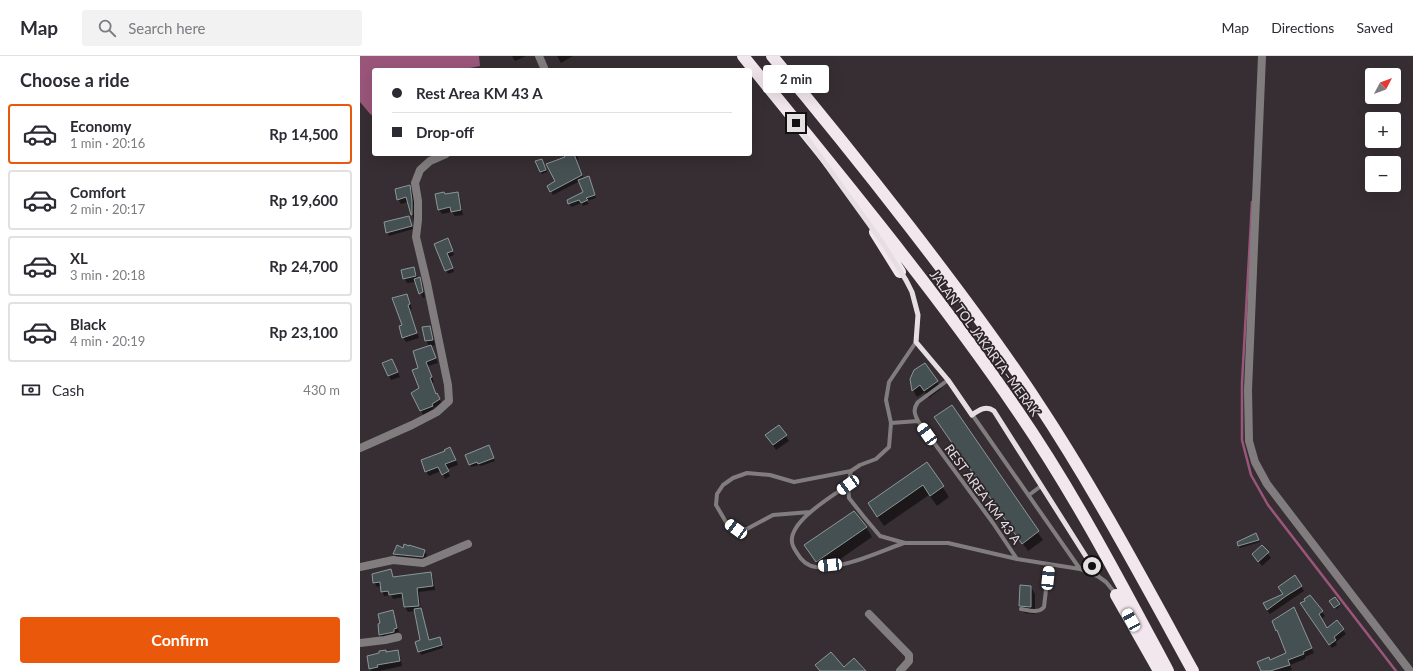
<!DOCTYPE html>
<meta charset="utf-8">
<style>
:root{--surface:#fff;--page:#f2f2f3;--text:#2b2b33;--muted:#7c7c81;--line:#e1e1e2;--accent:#ea580c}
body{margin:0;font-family:Lato,sans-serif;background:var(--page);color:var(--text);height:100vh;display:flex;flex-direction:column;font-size:15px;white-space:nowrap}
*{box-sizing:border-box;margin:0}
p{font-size:13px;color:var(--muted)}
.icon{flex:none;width:22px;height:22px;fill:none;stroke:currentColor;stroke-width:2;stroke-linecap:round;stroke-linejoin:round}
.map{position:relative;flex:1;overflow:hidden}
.details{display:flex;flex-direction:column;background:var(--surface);width:360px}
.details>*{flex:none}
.banner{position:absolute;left:12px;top:12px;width:380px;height:88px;border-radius:4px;box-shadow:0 4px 16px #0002;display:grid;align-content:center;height:88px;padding:0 20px;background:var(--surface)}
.needle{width:26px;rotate:49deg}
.fabs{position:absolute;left:1005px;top:12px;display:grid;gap:8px}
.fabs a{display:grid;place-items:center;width:36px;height:36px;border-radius:4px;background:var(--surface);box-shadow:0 4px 16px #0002;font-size:20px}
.end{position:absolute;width:18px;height:18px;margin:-9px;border:5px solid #e5dfe2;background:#111;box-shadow:0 0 0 2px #111}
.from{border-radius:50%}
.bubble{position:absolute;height:28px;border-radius:4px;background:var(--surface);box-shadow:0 4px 16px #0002;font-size:13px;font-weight:700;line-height:28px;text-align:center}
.car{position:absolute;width:12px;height:24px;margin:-12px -6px;border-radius:5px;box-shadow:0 0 3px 1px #0007;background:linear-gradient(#fff 24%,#345 0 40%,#fff 0 76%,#345 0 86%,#fff 0)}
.banner b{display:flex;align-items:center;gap:14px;height:38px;font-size:15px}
.banner b+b{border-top:1px solid var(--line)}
.banner i{width:10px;height:10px;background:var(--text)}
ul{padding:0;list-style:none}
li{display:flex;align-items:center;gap:12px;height:60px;margin:0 8px 6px;padding:0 12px;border:2px solid var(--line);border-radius:4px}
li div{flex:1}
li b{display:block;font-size:15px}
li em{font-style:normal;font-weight:700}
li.active{border-color:var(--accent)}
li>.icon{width:36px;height:36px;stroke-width:1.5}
h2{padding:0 20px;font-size:18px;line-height:48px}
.pay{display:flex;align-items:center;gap:10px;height:44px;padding:0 20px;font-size:15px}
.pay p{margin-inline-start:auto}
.button{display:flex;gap:8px;margin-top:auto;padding:8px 20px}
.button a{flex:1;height:46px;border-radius:4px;background:var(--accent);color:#fff;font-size:16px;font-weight:700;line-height:46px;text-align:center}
header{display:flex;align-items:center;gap:24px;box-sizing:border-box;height:56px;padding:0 20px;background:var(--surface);border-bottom:1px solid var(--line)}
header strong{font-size:19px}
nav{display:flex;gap:22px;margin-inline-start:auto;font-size:14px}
.search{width:280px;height:36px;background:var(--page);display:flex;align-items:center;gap:10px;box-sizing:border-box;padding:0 14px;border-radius:4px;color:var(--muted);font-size:15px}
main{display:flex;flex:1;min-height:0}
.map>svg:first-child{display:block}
.water{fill:#9a557b}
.shadow{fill:#0007}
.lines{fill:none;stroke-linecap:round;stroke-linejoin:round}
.stream{stroke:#9a557b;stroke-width:2.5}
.building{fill:#455052;stroke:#8b9799}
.service{stroke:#817d7f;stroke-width:4}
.minor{stroke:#817d7f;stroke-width:8}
.motorway{stroke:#f2e7ec;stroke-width:12}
.route{stroke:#e5dfe2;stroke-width:5}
.labels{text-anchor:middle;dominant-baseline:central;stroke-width:3.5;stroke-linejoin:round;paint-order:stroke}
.street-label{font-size:13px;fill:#e5dfe2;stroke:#2c2428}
</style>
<header>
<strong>Map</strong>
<div class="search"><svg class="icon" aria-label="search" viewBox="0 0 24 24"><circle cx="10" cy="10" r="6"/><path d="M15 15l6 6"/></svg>Search here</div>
<nav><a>Map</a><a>Directions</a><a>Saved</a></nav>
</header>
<main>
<section class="details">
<h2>Choose a ride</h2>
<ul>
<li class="active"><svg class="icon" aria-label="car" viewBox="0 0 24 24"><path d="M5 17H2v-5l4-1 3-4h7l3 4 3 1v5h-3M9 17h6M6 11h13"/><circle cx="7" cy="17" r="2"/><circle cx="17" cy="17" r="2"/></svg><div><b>Economy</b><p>1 min · 20:16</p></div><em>Rp 14,500</em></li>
<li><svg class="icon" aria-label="car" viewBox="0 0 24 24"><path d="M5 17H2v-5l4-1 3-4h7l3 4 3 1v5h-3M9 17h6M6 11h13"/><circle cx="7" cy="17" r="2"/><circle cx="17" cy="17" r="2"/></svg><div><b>Comfort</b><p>2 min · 20:17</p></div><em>Rp 19,600</em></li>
<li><svg class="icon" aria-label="car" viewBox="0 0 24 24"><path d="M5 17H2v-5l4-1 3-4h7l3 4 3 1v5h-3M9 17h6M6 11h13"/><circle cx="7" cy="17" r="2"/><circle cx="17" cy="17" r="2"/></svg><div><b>XL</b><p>3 min · 20:18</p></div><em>Rp 24,700</em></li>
<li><svg class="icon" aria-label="car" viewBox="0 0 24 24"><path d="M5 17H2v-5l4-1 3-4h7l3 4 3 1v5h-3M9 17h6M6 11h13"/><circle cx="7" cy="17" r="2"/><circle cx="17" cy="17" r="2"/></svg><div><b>Black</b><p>4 min · 20:19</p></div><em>Rp 23,100</em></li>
</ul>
<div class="pay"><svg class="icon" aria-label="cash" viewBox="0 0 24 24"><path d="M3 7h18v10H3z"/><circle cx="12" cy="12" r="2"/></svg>Cash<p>430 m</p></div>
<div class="button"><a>Confirm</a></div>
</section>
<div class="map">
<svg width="1053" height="615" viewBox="0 0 1053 615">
<rect width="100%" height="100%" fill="#362e32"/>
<path class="water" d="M0,0h119l1,10 -20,4h-86v43l-3,2 -11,-13z"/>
<path class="shadow" d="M152,0h14l-11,5z
M197,0h16l-12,7z
M207,98h9l3,5 -3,2 8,18 6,1 6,18 -9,3 2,3 -6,2 -1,-3 -11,4 -2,-4 15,-11 -4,-11 -27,14 -5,-9 8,-4z
M177,106h6l4,10 -5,2z
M49,131l3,4 3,16 -1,13 -6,-18 -7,2 -3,-5z
M98,137l2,5 3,17 -8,1 -3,-4 -10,2 -3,-5 6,-14z
M49,161l4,12 -24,7 -2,-4z
M90,188l4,11 -5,2 5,15 -6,2 -13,-29z
M54,213l4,9h1l3,5 3,14 -2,1 -7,-16 -9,1 -3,-5z
M47,239l5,14 -2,1 9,28 -13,4 -3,-5v-12z
M70,271l2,5 3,13 -4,1 7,17 -10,3 6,16 -3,1 11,21 -9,4 1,2 -11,5 -2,-5 -1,-41 9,-23 -3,-5 -2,-13z
M35,309l5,12 -9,3 -2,-4z
M551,323l26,3 4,7 -12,9 -4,-6 -8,5 -4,-7z
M591,351l92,133 -15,11 -88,-126z
M419,370l10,15 -13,9 -7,-10z
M130,394l5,11 -14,5 -1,-1 -9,2 -1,-3z
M93,397l5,12 -11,4 3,7 -5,3 -4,-8 -12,5 -3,-5z
M567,407l22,34 -12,9 -8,-11 -45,31 -9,-13z
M506,471l6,10 -49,34 -11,-15z
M896,478l4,8 -20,6 -1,-2z
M902,490l9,12 -9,8 -9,-12z
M37,491l6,2 21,2 3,4 -3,6 -27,-3 -2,-4z
M30,514l4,8 36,-5 3,4 2,13 -16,2 2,18 9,31 11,1 2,6 -22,7 -5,-12 5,-2 -6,-30 -7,1 -3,-5 -1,-10 -11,2 -2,-4 -7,1 -2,-5 -1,-5 -4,1 -3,-5z
M941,530l3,5 -34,23 -3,-4 17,-16z
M671,531l4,7v20l-10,-1 -5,-7z
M950,540l15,20 -4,3 5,10 10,-8 10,13 -10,8 1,3 -5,3 -28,-40 2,-7z
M971,547l8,1 1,2 -4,3z
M32,555l7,21 -4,1 1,3 -14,3 -2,-4 -1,-10z
M936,557l18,40 -9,4v2l-15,6 2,5 -4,1h-26l8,-10 17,-8 -14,-32z
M38,595l2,5 2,10 -23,5h-7l-2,-2 16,-16z"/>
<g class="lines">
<path class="stream" d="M892,146l-10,181v57l9,35 17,30 128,166"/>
</g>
<path class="building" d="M203,98h11l8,21 -32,17 -3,-6 8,-5 -9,-17 19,-7z
M182,103l4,11 -6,2 -5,-11z
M229,120l6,19 -9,3 2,2 -7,3 -2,-3 -11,4 -1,-4 16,-8 -5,-12z
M50,129l2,16v14h-1l-5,-18 -9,3 -2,-11z
M84,136l1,2 13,-2 3,18 -10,2 -1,-5 -12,3 -3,-16z
M49,160l3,10 -26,7 -2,-11z
M88,182l5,13 -6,2 6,15 -8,3 -11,-27z
M54,211l2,9 -13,3 -2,-9z
M60,221l3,15 -4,2 -5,-15z
M47,238l3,10 -2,1 9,28 -15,5 -3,-12 3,-1 -10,-27z
M70,270l3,14 -8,1 -3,-14z
M71,289l5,13 -10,4 6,15 -2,1 6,16 1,-1 3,6 -8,5 1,2 -13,5 -9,-18 8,-5 -7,-18 6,-2 -5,-17z
M32,303l6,13 -10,4 -6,-13z
M565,307l13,18 -14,10 -4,-6 -8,6 -2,-12 4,-9z
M592,349l87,126 -17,13 -88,-127z
M419,369l8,10 -14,10 -8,-10z
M129,389l5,13 -16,6 -1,-2 -8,3 -4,-10z
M90,391l6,13 -11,4 4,7 -7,4 -4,-8 -13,5 -4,-12 24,-9 -1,-1z
M567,406l17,24 -14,10 -7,-11 -46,32 -9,-14z
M494,455l13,16 -51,35 -12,-17z
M896,477l3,7 -21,6 -1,-4z
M44,488l5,2v-1l16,5 -2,7 -30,-3 4,-9 6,3z
M902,489l7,7 -11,10 -6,-8z
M31,513l2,8 38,-5 2,14 -16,2 2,18 -15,1 -2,-14 -13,2 -1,-4 -7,1 -1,-10 -7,1 -1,-9z
M935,519l7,11 -16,10 -19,14 -4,-7 20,-9 -5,-7z
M660,529l11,1v21l-12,-1z
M950,539l13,16 -4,3 8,14 10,-8 7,9 -10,8 2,3 -7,5 -29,-42 5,-2 -1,-2z
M975,541l5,7 -6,4 -5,-7z
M934,551l18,41 -9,4 1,2 -16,6 2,5 -20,6h-9l-4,-9 12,-5 1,3 16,-7 -9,-23 -1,1 -4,-10z
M61,552l8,32 11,-3 2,8 -24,7 -3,-10 5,-2 -6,-31z
M33,554l4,18 -3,1v3l-15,3 -1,-11 2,-1 -2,-9z
M26,594v2l12,-2 2,11 -23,4 1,2 -9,2 -2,-13 12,-3v-2z
M471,596l13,15 10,-9 12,13h-46l-5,-6z"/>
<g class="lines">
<path class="service" d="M541,217l11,19 6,23 -2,27 -27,40 -3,18 5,23 -2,24 -13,12 -16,6 -9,6 -3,14 1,13 15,19 16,19 25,7h43l69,16 63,10 19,8 7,5 9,11
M556,286l32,38 132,189
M588,324l-30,22c-5,7 -4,11 0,19l75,102 24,36
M612,359c7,-5 14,-10 22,-4l105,166
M531,367l27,-2
M488,429c-14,10 -59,36 -56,57 0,3 3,8 5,11 4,7 10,13 19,14 28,2 62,-15 88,-24
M669,439l12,-9
M450,456l-37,3 -28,15 -9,-1 -10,-7 -10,-17 1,-11 6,-9 10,-7 14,-5 23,2 24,7 57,-11
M661,553c7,1 17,5 23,-2l5,-43"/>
<path class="minor" d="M179,0l6,14
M902,0l-14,334 1,51 6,21 12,22 143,187
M0,392l52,-23 25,-13 12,-11 -1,-16 -21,-102 -11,-46 2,-17v-19l-3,-18 5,-13 10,-9 16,-7
M0,511l33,-7 30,3 45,-19
M509,558l40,41v6l-9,10
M0,587l25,-3 13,-3"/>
<path class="motorway" d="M383,0c94,116 190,231 274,354 57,83 104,173 151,261
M412,0c47,56 92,112 137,170 44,57 88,115 128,176 57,86 106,178 156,269
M515,176l25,40
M756,539l43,76"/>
</g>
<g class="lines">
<path class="route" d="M436,67l86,119 24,38 6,12 6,23 -2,27 32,38 24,35c7,-5 14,-10 22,-4l98,155"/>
</g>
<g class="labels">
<g class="street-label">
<text transform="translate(625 287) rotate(54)">JALAN TOL JAKARTA–MERAK</text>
<text transform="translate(623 438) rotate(54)">REST AREA KM 43 A</text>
</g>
</g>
</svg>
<div class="fabs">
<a><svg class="needle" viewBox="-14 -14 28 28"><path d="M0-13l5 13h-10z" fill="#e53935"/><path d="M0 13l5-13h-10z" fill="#7c7c81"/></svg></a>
<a>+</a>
<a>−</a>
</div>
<i class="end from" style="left:732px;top:510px"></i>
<i class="end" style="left:436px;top:67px"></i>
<div class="bubble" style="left:403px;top:9px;width:66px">2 min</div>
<i class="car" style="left:567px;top:378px;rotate:324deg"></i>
<i class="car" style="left:488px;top:429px;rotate:235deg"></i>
<i class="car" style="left:376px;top:473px;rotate:306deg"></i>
<i class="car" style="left:470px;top:509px;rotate:264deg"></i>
<i class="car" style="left:688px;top:522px;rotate:6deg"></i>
<i class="car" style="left:771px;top:564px;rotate:331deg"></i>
<div class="banner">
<b><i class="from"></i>Rest Area KM 43 A</b>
<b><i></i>Drop-off</b>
</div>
</div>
</main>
